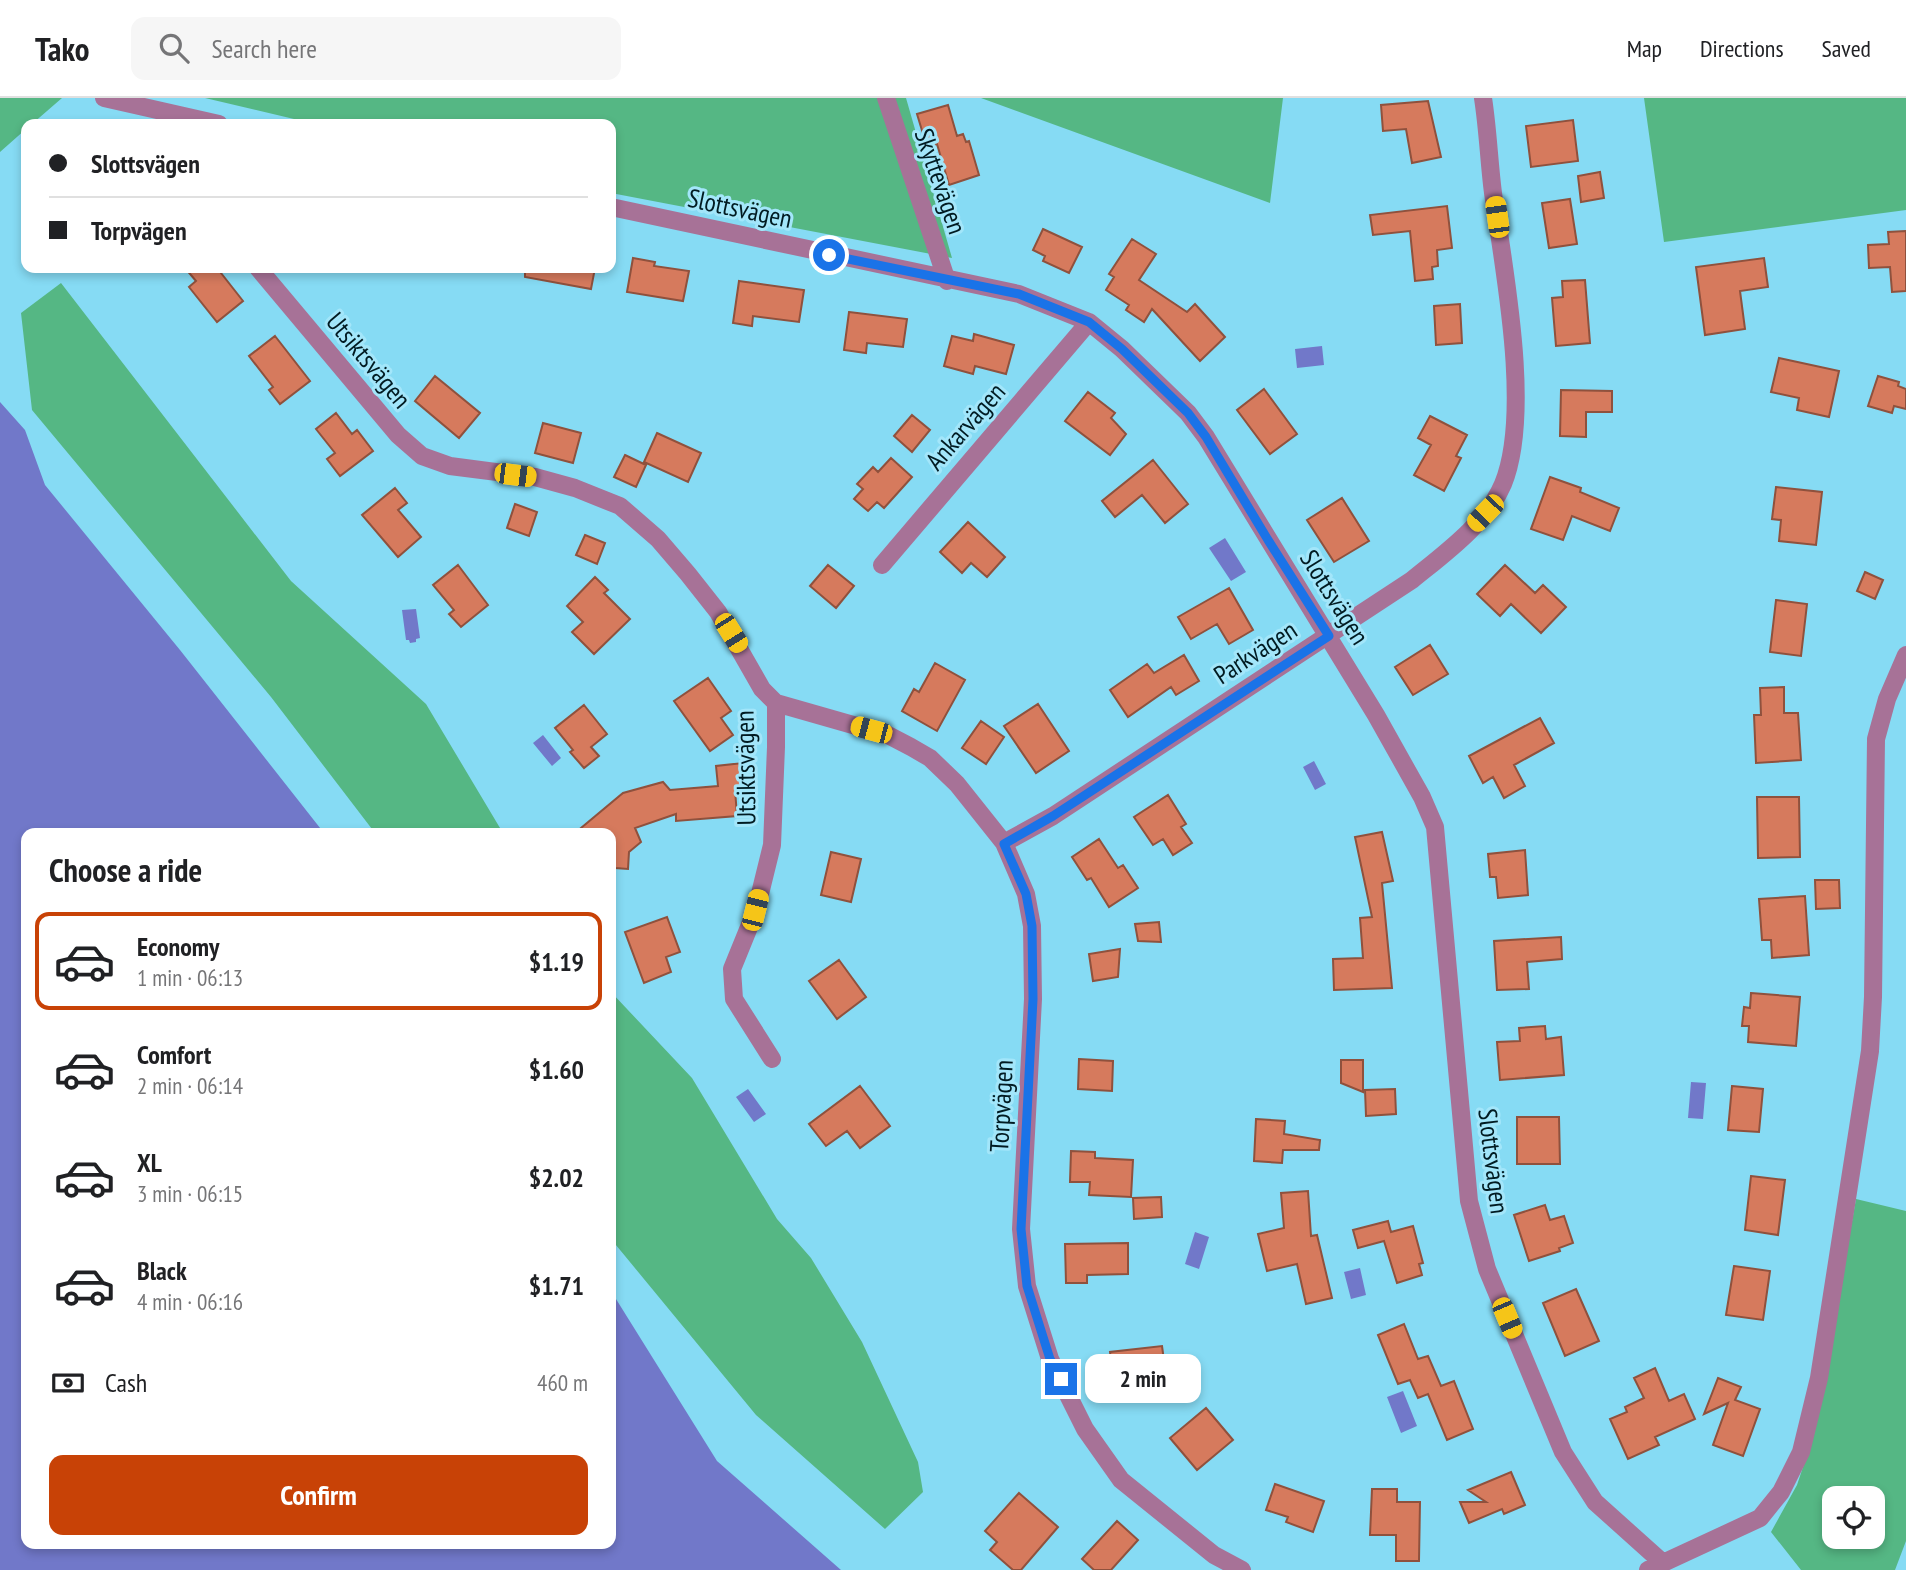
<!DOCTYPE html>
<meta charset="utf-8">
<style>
:root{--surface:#fff;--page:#f6f6f6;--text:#202124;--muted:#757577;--line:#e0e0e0;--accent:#c84206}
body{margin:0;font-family:"PT Sans Narrow",sans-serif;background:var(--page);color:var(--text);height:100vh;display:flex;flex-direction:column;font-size:26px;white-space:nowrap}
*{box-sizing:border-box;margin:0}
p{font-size:23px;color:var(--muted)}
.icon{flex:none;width:38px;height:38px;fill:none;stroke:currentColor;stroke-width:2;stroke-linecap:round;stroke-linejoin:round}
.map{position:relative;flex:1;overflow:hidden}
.drawer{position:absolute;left:21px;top:730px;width:595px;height:721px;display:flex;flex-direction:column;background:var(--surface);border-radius:14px;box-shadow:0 4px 10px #0003}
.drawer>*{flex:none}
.top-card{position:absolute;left:21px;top:21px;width:595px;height:154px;border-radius:14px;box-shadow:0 4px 10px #0003;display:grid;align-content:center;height:154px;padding:0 28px;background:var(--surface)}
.buttons{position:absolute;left:1822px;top:1388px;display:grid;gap:14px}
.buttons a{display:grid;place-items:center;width:63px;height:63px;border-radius:14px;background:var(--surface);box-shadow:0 4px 10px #0003;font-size:35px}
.end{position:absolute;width:32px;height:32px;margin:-16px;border:9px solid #1a73e8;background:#fff;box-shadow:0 0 0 4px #fff}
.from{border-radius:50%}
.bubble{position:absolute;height:49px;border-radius:14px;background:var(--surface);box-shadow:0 4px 10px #0003;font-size:23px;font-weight:700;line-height:49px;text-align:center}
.car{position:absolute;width:21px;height:42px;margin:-21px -10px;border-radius:9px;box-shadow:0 0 5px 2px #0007;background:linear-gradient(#f5c518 24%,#345 0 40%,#f5c518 0 76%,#345 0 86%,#f5c518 0)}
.top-card b{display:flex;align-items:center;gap:24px;height:66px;font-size:26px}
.top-card b+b{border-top:2px solid var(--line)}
.top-card i{width:18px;height:18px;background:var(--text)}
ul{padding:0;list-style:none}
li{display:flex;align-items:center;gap:21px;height:98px;margin:0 14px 10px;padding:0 14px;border:4px solid transparent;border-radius:14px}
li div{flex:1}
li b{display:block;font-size:26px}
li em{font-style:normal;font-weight:700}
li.current{border-color:var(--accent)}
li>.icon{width:63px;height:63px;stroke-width:1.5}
h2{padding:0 28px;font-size:32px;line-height:84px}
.pay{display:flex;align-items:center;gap:18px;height:77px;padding:0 28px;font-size:26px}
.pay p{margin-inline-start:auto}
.primary-button{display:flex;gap:14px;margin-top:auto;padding:14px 28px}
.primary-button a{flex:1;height:80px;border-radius:14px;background:var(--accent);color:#fff;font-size:28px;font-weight:700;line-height:80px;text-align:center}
header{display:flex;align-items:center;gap:42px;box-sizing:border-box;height:98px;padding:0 35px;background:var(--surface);border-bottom:2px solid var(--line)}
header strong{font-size:33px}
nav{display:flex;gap:38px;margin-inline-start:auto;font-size:24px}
.search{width:490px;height:63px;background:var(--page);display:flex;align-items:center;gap:18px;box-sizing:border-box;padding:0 24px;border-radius:14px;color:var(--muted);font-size:26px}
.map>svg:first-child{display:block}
.green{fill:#55b784;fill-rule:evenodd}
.water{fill:#7178c9}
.building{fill:#d67a5d;stroke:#8f513d;stroke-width:2}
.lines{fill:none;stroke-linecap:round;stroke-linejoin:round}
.street{stroke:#a77297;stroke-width:18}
.route{stroke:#1a73e8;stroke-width:9}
.labels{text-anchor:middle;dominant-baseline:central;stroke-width:6;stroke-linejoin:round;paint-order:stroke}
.street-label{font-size:26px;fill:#011b22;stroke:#a3e6fa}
</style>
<header>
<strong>Tako</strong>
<div class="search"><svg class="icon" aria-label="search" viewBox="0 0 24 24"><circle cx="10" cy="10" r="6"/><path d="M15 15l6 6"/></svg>Search here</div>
<nav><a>Map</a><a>Directions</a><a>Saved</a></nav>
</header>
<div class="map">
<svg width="1906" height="1472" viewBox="0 0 1906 1472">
<rect width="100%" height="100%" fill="#86dbf4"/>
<path class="green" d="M0,0h62l-30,26h-6v5l-26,23z
M205,0h701l46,160 -341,-65v-69h-296z
M981,0h302l-13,105z
M1644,0h262v112l-242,32z
M61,185l230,298 135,123 77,129h-128l-104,-136 -239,-287 -11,-97z
M611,894l81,86 85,141 34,39 51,84 56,120 5,30 -38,37 -129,-114 -145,-176z
M1856,1101l50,12v330l-11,29h-94l-30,-38 26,-47 17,-51zM1834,1400h38v38h-38z"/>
<path class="water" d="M1322,248l2,19 -27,3 -2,-19z
M0,304l25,28 20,55 135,165 144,183h-298v711h585v-253l106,170 124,109h-841z
M1225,440l21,34 -15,9 -22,-33z
M416,511l4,29 -4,1v3l-6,1 -1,-3h-3l-4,-30z
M543,637l18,23 -9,8 -19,-23z
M1314,663l12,23 -11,6 -12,-23z
M1691,984l15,1 -3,36 -15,-1z
M748,991l18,25 -12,8 -18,-25z
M1195,1134l14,5 -10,32 -14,-5z
M1360,1170l6,27 -15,4 -7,-27z
M1403,1293l14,35 -16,7 -14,-36z"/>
<path class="building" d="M1428,3l13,56 -29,6 -6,-34 -23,2 -2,-26z
M948,7l9,31 6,-2 3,8 3,-1 10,34 -30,10 -12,-41 -10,3 -10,-33z
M1573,22l5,41 -47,6 -5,-41z
M1600,74l4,26 -23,4 -3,-26z
M1570,101l7,45 -28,4 -7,-45z
M1447,108l5,42 -15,2 1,16 -6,1 1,12 -18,2 -5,-50 -37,4 -3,-20z
M1043,131l39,18 -13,26 -26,-12 2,-5 -12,-6z
M1906,133v60l-14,1 -2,-25 -21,1 -1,-23 21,-1 -1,-12z
M1132,141l24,15 -17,26 48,32 8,-8 30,33 -25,24 -48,-52 -8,13 -18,-12 3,-5 -23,-15 8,-13 -5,-3z
M633,160l22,4 -1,4 35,5 -6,30 -56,-9z
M1764,160l4,29 -28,4 5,38 -40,6 -9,-68z
M185,170h32l26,33 -26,21 -28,-35 7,-6z
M525,170h70l-4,21 -66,-12z
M1585,182l5,63 -34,3 -4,-48 11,-1 -1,-16z
M739,183l65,9 -5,32 -46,-6 -1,10 -19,-3z
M1460,206l2,39 -26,2 -2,-39z
M849,214l58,7 -4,28 -36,-4 -1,10 -22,-3z
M974,236l40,11 -8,29 -31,-8 -2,8 -29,-8 8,-30 21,5z
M275,238l35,45 -30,23 -11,-14 4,-3 -24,-31z
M1779,260l60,13 -10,46 -32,-7 2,-12 -28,-6z
M435,278l45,37 -21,25 -44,-37z
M1878,278l21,6 -1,4 8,3v20l-12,-3 -2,7 -24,-7z
M1264,291l33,45 -27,20 -33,-44z
M1561,292l51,1v21h-26v25l-26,-1z
M1088,294l27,21 -4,5 15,16 -16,21 -45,-34z
M336,315l16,21 5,-4 16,21 -33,25 -13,-17 8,-6 -19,-24z
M912,317l18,15 -18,22 -18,-16z
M1430,318l37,19 -11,21 5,2 -17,33 -30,-16 17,-30 -13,-7z
M543,325l38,10 -8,30 -38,-10z
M657,335l44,20 -13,29 -44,-20z
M625,357l21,10 -10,22 -22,-10z
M891,360l21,19 -28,31 -7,-6 -9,9 -14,-12 9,-10 -6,-5 16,-17 5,5z
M1153,362l35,44 -23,19 -23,-28 -27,22 -13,-16z
M1550,379l31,11 -1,4 39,16 -9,23 -38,-15 -9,24 -32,-11z
M1776,389l46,5 -6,53 -37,-4 2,-21 -9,-1z
M395,390l12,15 -9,7 23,27 -23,20 -36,-42z
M1342,400l27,43 -35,21 -27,-42z
M515,406l22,8 -8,24 -22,-8z
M968,424l37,35 -18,20 -16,-14 -9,10 -22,-21z
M585,437l20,8 -8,21 -21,-9z
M458,467l30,40 -27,22 -12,-13 5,-4 -21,-25z
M828,467l26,21 -18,22 -26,-22z
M1505,467l30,28 8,-8 23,22 -25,26 -30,-29 -11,12 -23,-22z
M1865,474l18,8 -8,19 -18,-8z
M595,479l13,13 -4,3 26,26 -36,35 -22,-22 11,-10 -16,-16z
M1229,490l24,42 -24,14 -12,-20 -26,15 -13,-22z
M1776,502l31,4 -6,52 -31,-4z
M1430,547l18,29 -35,21 -18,-28z
M1184,557l15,26 -23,14 -5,-8 -43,30 -18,-27 37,-26 7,9z
M935,565l30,17 -28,51 -35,-20 12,-22 5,3z
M708,580l23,33 -10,7 12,17 -23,16 -36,-50z
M1784,589v26h14l3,47 -45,3 -2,-48h7l-1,-27z
M1038,606l31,47 -33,22 -32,-47z
M584,607l23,29 -16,13 8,9 -15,12 -14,-16 3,-2 -18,-22z
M1540,620l14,25 -40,22 11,21 -21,12 -11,-21 -10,6 -14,-27z
M981,623l23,16 -18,27 -24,-16z
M743,665l2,24 -10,2 2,27 -61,5v-7l-41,14 6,14 -12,10 -1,17 -13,-1 -4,-6v-29h-36l48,-40 40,-11 7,8 48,-4 -2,-20z
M1168,697l18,29 -5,3 11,16 -19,12 -10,-16 -10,6 -19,-28z
M1757,699h42l1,60 -42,1z
M1382,734l11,49 -11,2 10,105 -58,2 -1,-31 30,-1 -3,-40 12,-1 -17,-80z
M1099,741l19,29 5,-3 15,23 -29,19 -18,-29 -4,2 -15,-23z
M1525,752l3,45 -30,3 -2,-21h-6l-2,-23z
M831,754l30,7 -10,43 -30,-7z
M1815,782h24l1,28 -24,1z
M1805,798l4,59 -37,3 -1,-18h-9l-3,-41z
M667,819l13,35 -14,5 5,15 -27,11 -19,-51z
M1159,824l2,20 -23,-1 -3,-17z
M1561,839l1,22 -35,3 2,27 -32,1 -3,-49z
M1120,851l-2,28 -25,4 -4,-27z
M839,862l27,37 -29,22 -28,-38z
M1751,895l49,4 -4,49 -48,-4 1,-16h-7l2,-19 6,1z
M1545,928l1,13 15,-2 3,38 -64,5 -3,-38 23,-1 -1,-13z
M1079,961l34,2 -1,30 -34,-2z
M1341,962h22v32l-22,-9z
M860,988l30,40 -30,22 -13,-17 -21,15 -17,-22z
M1732,988l31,3 -4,43 -31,-2z
M1395,991l1,25 -30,2 -1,-26z
M1517,1019h42l1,47h-43z
M1256,1021l29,2 -1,13 36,6 -1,10h-36l-1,13 -28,-2z
M1071,1053l24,1v6l38,2 -2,37 -42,-2 1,-13h-20z
M1751,1078l34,4 -7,55 -33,-5z
M1308,1093l3,45 6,-1 15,63 -26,6 -9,-40 -30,7 -9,-37 26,-6 -3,-35z
M1161,1099l1,20 -28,2 -1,-21z
M1545,1107l5,15 14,-4 9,27 -14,5 1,3 -31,10 -15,-46z
M1388,1123l3,11 22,-6 10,37 -4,1 3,11 -25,8 -13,-42 -26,7 -5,-18z
M1128,1145v31l-41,1v8h-21l-1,-39z
M1734,1168l36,5 -7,49 -37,-5z
M1576,1191l23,52 -34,15 -22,-53z
M1404,1226l14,35 10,-3 13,30 13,-5 19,48 -26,11 -19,-46 -10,4 -8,-18 -12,4 -20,-49z
M1162,1248l4,29 -52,8 -4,-31z
M1655,1270l14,33 15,-7 11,25 -40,18 4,8 -31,14 -18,-40 17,-7 -2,-5 19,-9 -10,-20z
M1718,1280l23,9 -6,13 25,9 -17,47 -30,-11 15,-42 -24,11z
M1206,1310l27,32 -36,30 -27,-32z
M1511,1374l14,33 -21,9 -2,-5 -33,14 -9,-21h26l-18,-12z
M1275,1386l49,17 -11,31 -27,-10 2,-5 -22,-7z
M1372,1391h25v13h23l-1,59h-23v-26h-26z
M1019,1395l39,34 -37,43h-8l-23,-20 7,-8 -12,-11z
M1117,1423l21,19 -27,30h-17l-12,-11z"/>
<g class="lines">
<path class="street" d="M104,0l115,26
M886,0l61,183
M611,109l408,87 70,28 33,27 66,64 18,24 170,278 46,82 13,30 34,374 18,68 76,183 32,50 68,61
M258,170l140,167 24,21 28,10 85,11 40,11 45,18 38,33 30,35 30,38 44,77 14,14v44l-4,98 -16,65 -24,59 2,30 38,60
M882,467l207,-243
M776,605l112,32 23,12 19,11 27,26 47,59 22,51 6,32 1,73 -12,230 6,57 23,73 35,70 36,51 93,75 28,15
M1004,745l49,-27 359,-236c33,-27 74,-56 91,-96 29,-71 1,-214 -10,-291 -4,-31 -5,-63 -10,-95
M1648,1472l112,-52 21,-26 20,-40 18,-74 51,-327 3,-54 3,-258 11,-40 19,-44"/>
</g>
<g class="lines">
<path class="route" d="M829,157l190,39 70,28 33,27 66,64 18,24 62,103 61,96 -276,180 -49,28 22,50 6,32 1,73 -12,230 6,57 23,73 11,20"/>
</g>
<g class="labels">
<g class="street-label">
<text transform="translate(941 83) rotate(71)">Skyttevägen</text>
<text transform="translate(740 110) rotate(12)">Slottsvägen</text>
<text transform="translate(369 262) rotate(50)">Utsiktsvägen</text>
<text transform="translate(965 328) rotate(-49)">Ankarvägen</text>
<text transform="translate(1335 499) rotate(58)">Slottsvägen</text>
<text transform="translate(1255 554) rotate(-33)">Parkvägen</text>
<text transform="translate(745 670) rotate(-91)">Utsiktsvägen</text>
<text transform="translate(1001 1008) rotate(-87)">Torpvägen</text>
<text transform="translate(1494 1063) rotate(83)">Slottsvägen</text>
</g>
</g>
</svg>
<div class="buttons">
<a><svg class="icon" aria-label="locate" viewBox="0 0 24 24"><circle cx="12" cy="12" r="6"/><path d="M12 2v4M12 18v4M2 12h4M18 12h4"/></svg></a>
</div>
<i class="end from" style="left:829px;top:157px"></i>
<i class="end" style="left:1061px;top:1281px"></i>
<div class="bubble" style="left:1085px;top:1256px;width:116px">2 min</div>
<i class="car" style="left:1497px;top:119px;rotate:352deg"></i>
<i class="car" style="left:515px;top:377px;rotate:97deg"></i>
<i class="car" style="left:1485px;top:415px;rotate:224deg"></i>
<i class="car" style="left:731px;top:535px;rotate:148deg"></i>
<i class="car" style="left:871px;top:632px;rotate:285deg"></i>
<i class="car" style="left:755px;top:812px;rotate:14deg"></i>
<i class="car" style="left:1507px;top:1220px;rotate:157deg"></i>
<div class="top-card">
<b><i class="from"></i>Slottsvägen</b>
<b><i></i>Torpvägen</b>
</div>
<section class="drawer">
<h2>Choose a ride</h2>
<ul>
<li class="current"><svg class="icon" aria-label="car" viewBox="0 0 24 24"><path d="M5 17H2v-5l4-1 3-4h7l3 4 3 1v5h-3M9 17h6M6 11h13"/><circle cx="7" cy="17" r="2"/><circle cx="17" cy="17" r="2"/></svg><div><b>Economy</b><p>1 min · 06:13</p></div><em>$1.19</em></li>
<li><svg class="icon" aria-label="car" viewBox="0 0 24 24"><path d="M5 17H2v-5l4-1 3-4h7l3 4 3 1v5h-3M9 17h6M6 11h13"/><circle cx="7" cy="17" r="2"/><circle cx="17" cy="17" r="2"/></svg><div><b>Comfort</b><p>2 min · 06:14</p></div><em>$1.60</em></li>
<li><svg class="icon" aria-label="car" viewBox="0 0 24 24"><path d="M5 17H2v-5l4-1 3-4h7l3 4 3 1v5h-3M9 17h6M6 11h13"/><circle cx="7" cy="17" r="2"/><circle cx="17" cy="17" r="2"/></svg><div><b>XL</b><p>3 min · 06:15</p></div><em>$2.02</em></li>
<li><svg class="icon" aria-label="car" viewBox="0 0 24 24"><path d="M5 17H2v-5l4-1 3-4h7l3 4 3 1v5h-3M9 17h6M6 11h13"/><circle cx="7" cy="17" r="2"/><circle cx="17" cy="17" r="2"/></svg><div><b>Black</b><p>4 min · 06:16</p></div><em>$1.71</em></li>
</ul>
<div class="pay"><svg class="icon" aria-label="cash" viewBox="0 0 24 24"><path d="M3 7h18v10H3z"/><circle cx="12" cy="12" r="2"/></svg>Cash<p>460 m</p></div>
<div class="primary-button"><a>Confirm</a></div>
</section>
</div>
